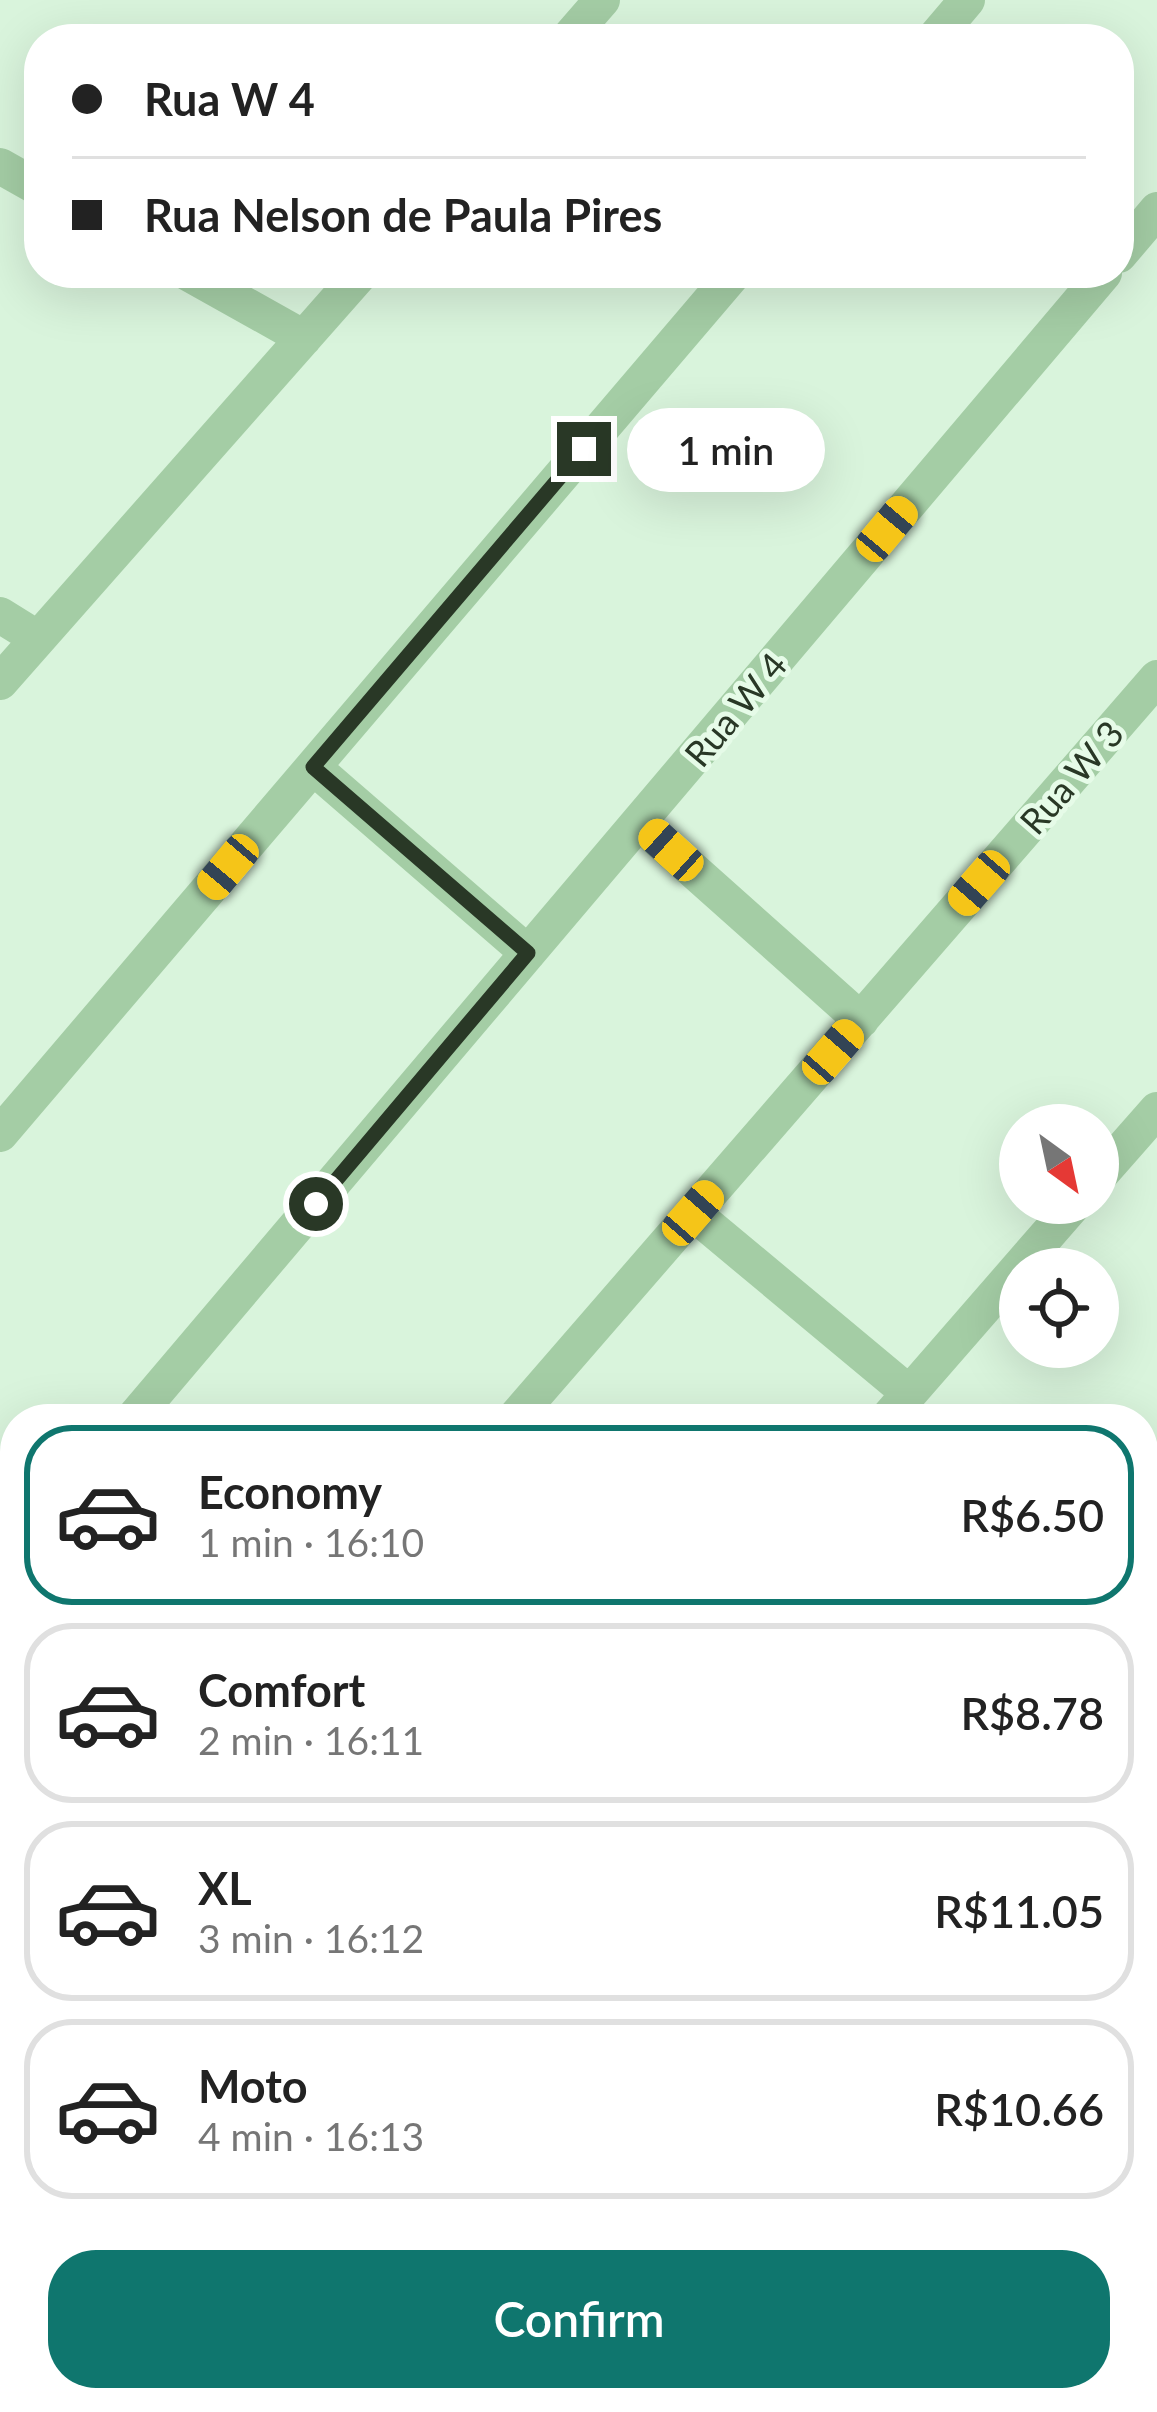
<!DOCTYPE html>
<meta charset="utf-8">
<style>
:root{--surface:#fff;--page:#f6f6f6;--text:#222;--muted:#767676;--line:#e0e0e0;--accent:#0f766e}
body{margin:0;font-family:Lato,sans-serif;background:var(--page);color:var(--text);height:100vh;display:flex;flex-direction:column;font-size:45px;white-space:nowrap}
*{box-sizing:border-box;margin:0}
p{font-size:39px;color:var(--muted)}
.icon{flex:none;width:66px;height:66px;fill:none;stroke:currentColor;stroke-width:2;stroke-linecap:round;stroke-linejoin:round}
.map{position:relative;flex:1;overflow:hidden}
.panel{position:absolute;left:0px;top:1404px;width:1158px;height:1008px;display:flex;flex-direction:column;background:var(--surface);border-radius:48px 48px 0 0;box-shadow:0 12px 48px #0002}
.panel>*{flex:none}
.top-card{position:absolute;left:24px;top:24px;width:1110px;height:264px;border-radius:48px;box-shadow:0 12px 48px #0002;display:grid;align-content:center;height:264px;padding:0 48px;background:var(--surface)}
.needle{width:78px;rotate:147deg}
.controls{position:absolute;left:999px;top:1104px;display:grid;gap:24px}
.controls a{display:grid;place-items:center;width:120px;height:120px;border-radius:50%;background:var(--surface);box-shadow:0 12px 48px #0002;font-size:60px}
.end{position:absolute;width:54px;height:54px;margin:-27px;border:15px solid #293826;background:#fff;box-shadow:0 0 0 6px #fff}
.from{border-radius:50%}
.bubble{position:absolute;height:84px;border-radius:42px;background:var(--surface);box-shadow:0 12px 48px #0002;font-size:39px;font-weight:600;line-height:84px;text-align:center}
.car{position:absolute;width:36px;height:72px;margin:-36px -18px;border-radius:15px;box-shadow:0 0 9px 3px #0007;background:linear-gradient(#f5c518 24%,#345 0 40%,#f5c518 0 76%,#345 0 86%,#f5c518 0)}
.top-card b{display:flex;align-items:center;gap:42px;height:114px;font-size:45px}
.top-card b+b{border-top:3px solid var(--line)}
.top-card i{width:30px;height:30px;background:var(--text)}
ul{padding:21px 0 0;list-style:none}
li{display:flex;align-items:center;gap:36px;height:180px;margin:0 24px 18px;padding:0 24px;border:6px solid var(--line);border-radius:48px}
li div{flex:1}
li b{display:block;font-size:45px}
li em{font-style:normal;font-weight:600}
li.active{border-color:var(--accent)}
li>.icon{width:108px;height:108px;stroke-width:1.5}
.cta{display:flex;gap:24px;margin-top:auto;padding:24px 48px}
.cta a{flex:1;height:138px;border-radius:48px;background:var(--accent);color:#fff;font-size:48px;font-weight:600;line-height:138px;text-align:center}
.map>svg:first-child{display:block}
.green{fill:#98c4c0}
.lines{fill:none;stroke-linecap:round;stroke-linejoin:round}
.minor{stroke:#a4cda5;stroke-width:36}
.route{stroke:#293826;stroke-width:15}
.labels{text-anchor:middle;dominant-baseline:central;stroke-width:10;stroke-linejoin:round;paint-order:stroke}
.street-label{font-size:36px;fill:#293826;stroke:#e6fbe8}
</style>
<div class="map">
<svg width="1157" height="2412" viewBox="0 0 1157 2412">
<rect width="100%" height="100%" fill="#d9f4dc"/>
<path class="green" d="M0,1703l15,13v189l-15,-24z
M0,2214l15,27v156h86l8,15h-109z"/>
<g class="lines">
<path class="minor" d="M568,39l34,-39
M934,39l33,-39
M0,166l39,22
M1119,255l38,-45
M188,273l116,65
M0,615l37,23
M0,682l361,-409
M313,767l215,186
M639,822l222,198
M0,1134l734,-861
M1098,1177l59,-67
M693,1213l216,180
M133,1419l971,-1146
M514,1419l643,-741
M887,1419l188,-216
M0,1577l15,-18
M1143,1591l14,-16
M1143,1754l14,-17
M0,1960l15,26
M277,2397l10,15
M1060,2397l18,15
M435,2412l13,-15
M585,2412l13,-15"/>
</g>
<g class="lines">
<path class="route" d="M316,1204l212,-251 -215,-186 271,-318"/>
</g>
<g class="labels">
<g class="street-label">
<text transform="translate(735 709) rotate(-50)">Rua W 4</text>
<text transform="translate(1071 777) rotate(-49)">Rua W 3</text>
</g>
</g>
</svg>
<div class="controls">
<a><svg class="needle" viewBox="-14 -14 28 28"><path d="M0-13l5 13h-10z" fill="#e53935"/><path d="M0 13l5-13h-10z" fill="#767676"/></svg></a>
<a><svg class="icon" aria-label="locate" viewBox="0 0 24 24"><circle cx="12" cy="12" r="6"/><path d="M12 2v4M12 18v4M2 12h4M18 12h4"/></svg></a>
</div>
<i class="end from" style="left:316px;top:1204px"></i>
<i class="end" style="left:584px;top:449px"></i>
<div class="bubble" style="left:627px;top:408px;width:198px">1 min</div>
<i class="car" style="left:887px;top:529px;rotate:40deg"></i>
<i class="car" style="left:671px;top:850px;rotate:312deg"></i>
<i class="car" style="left:228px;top:867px;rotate:220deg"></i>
<i class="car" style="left:979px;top:883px;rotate:221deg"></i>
<i class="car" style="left:833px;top:1052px;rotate:41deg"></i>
<i class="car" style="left:693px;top:1213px;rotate:41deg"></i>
<div class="top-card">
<b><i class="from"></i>Rua W 4</b>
<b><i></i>Rua Nelson de Paula Pires</b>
</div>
<section class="panel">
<ul>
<li class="active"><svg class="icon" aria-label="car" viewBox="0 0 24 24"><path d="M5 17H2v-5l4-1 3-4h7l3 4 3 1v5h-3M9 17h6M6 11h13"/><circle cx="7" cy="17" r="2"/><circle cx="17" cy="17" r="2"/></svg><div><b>Economy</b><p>1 min · 16:10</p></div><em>R$6.50</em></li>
<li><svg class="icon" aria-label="car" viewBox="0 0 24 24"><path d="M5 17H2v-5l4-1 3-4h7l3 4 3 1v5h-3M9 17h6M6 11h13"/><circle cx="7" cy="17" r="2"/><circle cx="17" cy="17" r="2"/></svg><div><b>Comfort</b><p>2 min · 16:11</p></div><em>R$8.78</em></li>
<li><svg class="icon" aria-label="car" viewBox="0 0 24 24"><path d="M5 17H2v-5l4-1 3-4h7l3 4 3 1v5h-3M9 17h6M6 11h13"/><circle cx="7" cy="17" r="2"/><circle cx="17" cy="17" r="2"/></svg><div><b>XL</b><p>3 min · 16:12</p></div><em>R$11.05</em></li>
<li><svg class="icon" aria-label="car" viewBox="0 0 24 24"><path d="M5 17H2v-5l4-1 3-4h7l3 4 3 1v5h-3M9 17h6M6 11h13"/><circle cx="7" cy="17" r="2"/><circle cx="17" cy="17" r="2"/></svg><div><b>Moto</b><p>4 min · 16:13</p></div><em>R$10.66</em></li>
</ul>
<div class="cta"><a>Confirm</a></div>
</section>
</div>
